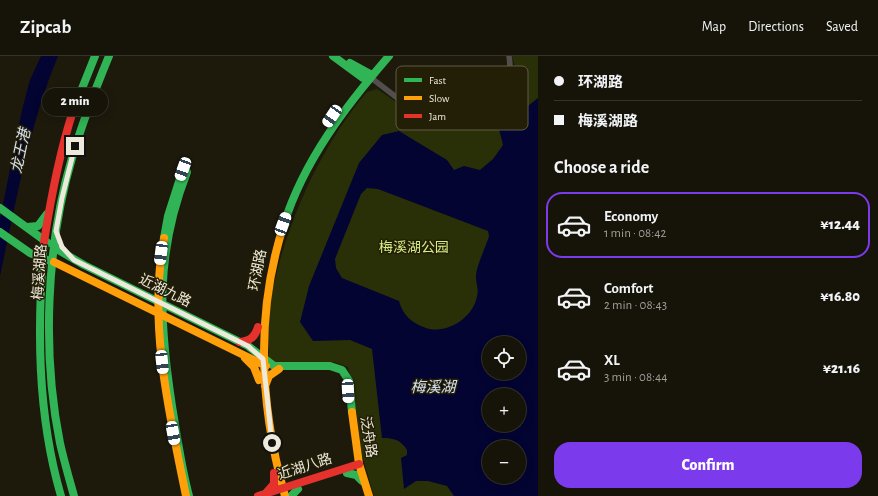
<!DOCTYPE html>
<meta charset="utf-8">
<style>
:root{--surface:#161409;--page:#1f1d12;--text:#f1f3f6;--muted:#9e9e9c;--line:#35332a;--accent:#7c3aed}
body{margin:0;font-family:"Alegreya Sans","Noto Sans SC",sans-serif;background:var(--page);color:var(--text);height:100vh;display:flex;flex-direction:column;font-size:15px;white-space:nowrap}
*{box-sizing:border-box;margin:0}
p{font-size:13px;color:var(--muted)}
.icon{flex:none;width:22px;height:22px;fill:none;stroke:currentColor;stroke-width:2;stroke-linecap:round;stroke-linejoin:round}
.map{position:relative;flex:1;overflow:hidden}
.details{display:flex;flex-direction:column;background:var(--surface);width:340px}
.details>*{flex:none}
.top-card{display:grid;align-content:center;height:88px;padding:0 16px;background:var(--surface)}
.controls{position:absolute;left:482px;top:280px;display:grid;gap:8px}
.controls a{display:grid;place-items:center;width:44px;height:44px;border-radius:50%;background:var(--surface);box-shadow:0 2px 10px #0003,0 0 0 1px var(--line);font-size:20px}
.end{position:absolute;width:18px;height:18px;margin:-9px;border:5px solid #edeadb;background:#111;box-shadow:0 0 0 2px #111}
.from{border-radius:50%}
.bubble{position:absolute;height:28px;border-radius:14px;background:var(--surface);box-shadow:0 2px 10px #0003,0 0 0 1px var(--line);font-size:13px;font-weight:800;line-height:28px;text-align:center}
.car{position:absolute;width:12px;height:24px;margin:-12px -6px;border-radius:5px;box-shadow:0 0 3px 1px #0007;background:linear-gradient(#fff 24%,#345 0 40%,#fff 0 76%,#345 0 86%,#fff 0)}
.top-card b{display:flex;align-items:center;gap:14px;height:38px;font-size:15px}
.top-card b+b{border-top:1px solid var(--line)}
.top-card i{width:10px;height:10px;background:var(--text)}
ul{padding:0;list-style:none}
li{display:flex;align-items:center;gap:12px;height:66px;margin:0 8px 6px;padding:0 8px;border:2px solid transparent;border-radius:16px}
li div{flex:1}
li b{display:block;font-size:15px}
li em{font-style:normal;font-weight:800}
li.on{border-color:var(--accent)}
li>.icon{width:36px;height:36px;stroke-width:1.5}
h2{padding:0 16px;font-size:18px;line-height:48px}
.button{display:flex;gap:8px;margin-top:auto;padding:8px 16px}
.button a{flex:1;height:46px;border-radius:16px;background:var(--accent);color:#fff;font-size:16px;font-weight:800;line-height:46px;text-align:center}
header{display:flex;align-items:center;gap:24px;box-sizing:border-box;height:56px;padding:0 20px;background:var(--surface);border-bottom:1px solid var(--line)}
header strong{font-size:19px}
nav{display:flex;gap:22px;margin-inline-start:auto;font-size:14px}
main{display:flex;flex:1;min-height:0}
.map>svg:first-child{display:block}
.green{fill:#293008;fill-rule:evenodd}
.water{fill:#030432;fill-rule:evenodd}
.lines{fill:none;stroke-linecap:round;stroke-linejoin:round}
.street{stroke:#524e4c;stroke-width:5.5}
.fast{stroke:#30b455;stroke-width:8}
.slow{stroke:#ff9f0a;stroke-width:8}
.jam{stroke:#e5322d;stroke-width:8}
.route{stroke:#edeadb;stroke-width:5}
.labels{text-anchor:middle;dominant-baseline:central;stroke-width:3;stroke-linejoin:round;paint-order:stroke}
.park-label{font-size:14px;fill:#d5ed85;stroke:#231e06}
.street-label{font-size:14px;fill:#edeadb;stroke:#231e06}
.water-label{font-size:15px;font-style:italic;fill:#d4e0f1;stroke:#231e06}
.key{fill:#231e06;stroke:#605b46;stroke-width:1}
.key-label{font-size:11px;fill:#edeadb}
</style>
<header>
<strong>Zipcab</strong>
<nav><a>Map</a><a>Directions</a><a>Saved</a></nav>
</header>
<main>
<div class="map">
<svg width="538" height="440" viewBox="0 0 538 440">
<rect width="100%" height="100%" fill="#1d1a0c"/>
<path class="green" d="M512,0h26v440h-164l-12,-41 -8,-61 -6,-27 -14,-5 -58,3 -7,-6c0,-16 -3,-33 0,-48 11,-75 49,-162 98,-219l10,-3 56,38 14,3 63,-52 5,-11zM489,287h30v30h-30zM489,339h30v30h-30zM489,391h30v30h-30z"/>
<path class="water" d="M41,0h17c-29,70 -42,146 -58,220v-57l22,-109 8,-30z
M538,42v398h-84l-7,-10 -19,-5h-12l-12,8 -3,-31 6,-3v-5c-6,-10 -13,-12 -25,-12l-10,-89 -22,-9 -37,1 -13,-19 9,-36 50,-123 23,-28 17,-4 48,29 7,10 10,-4 16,4 13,-11 10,-14 -4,-16zM367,132l11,1 110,42 1,5c-3,11 -13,30 -13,41 0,7 3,12 1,19 -3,21 -30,39 -51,32 -14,-5 -23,-12 -27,-27l-57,-23 -6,-10 -1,-9 26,-65zM489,287h30v30h-30zM489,339h30v30h-30zM489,391h30v30h-30z"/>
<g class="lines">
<path class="street" d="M370,21l60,46c7,1 15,4 22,1 8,-4 52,-42 56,-50 3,-6 2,-11 1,-18"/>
<path class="fast" d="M333,0l30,22 7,-1
M350,7l22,12
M73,55l22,-55
M0,152l48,35
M284,168c20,-64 62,-118 105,-168
M27,171l11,-1 9,-12
M0,176l30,21 17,7
M164,182l4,-22 15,-47 4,3c-32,82 -28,149 -15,234 5,30 9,60 17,90
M44,186c-7,85 -7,172 17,254
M55,192l29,17 164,81 26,20h56l12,4 7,11 3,31
M347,417l9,2 6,6
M74,440c-5,-18 -10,-35 -14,-53 -18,-89 -14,-197 12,-285 10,-35 23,-68 37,-102
M291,440l7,-7"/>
<path class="slow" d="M284,168c-29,89 -24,183 1,272
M164,182c-16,86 5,174 22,258
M54,206l212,104
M245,302l9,9 5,13
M265,330l4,-10 10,-7
M352,356l7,52 10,32"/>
<path class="jam" d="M44,186c7,-45 15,-88 29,-131
M240,286c10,-1 15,-5 18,-15
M266,437l8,-9v-11
M258,440l101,-32"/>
</g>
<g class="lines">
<path class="route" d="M75,90l-13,52 -6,33 6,16 12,13 174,86 15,13 9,84"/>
</g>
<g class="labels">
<g class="park-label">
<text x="414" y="192">梅溪湖公园</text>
</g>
<g class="street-label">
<text transform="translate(258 214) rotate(-79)">环湖路</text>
<text transform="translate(40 216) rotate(-86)">梅溪湖路</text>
<text transform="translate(165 235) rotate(26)">近湖九路</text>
<text transform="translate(368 381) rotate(81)">泛舟路</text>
<text transform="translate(305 411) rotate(-18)">近湖八路</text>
</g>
<g class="water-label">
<text transform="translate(21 95) rotate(-78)">龙王港</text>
<text x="433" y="331">梅溪湖</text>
</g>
</g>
<rect x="396" y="10" width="132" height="64" rx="6" class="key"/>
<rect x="404" y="22" width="18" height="4" fill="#30b455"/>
<rect x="404" y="40" width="18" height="4" fill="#ff9f0a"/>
<rect x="404" y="58" width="18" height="4" fill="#e5322d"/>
<g class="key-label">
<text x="429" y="28">Fast</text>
<text x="429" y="46">Slow</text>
<text x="429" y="64">Jam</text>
</g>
</svg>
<div class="controls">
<a><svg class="icon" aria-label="locate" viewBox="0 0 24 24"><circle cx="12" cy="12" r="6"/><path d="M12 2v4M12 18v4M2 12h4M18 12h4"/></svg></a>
<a>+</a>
<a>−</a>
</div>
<i class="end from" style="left:272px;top:387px"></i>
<i class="end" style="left:75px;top:90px"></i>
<div class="bubble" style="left:42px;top:32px;width:66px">2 min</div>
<i class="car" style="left:332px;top:60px;rotate:214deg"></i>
<i class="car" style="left:183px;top:113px;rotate:200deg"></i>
<i class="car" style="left:283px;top:168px;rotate:20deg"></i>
<i class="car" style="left:161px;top:197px;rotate:187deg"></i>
<i class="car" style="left:162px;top:306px;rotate:174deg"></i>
<i class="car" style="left:348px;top:335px;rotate:177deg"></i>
<i class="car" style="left:173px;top:377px;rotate:170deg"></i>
</div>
<section class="details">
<div class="top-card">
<b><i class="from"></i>环湖路</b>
<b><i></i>梅溪湖路</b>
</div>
<h2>Choose a ride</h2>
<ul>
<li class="on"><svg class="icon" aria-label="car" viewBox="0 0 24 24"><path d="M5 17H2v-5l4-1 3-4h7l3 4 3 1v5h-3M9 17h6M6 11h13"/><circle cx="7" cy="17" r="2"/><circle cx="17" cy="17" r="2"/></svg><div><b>Economy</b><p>1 min · 08:42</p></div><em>¥12.44</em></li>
<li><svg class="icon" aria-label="car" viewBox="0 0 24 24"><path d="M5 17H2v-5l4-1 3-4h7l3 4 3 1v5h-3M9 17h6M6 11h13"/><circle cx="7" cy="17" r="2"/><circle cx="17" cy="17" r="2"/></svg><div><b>Comfort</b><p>2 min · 08:43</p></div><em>¥16.80</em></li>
<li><svg class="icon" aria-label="car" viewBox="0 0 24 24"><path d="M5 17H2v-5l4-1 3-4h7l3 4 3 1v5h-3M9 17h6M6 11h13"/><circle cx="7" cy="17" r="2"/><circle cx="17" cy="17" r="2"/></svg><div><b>XL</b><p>3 min · 08:44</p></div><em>¥21.16</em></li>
</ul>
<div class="button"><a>Confirm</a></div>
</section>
</main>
